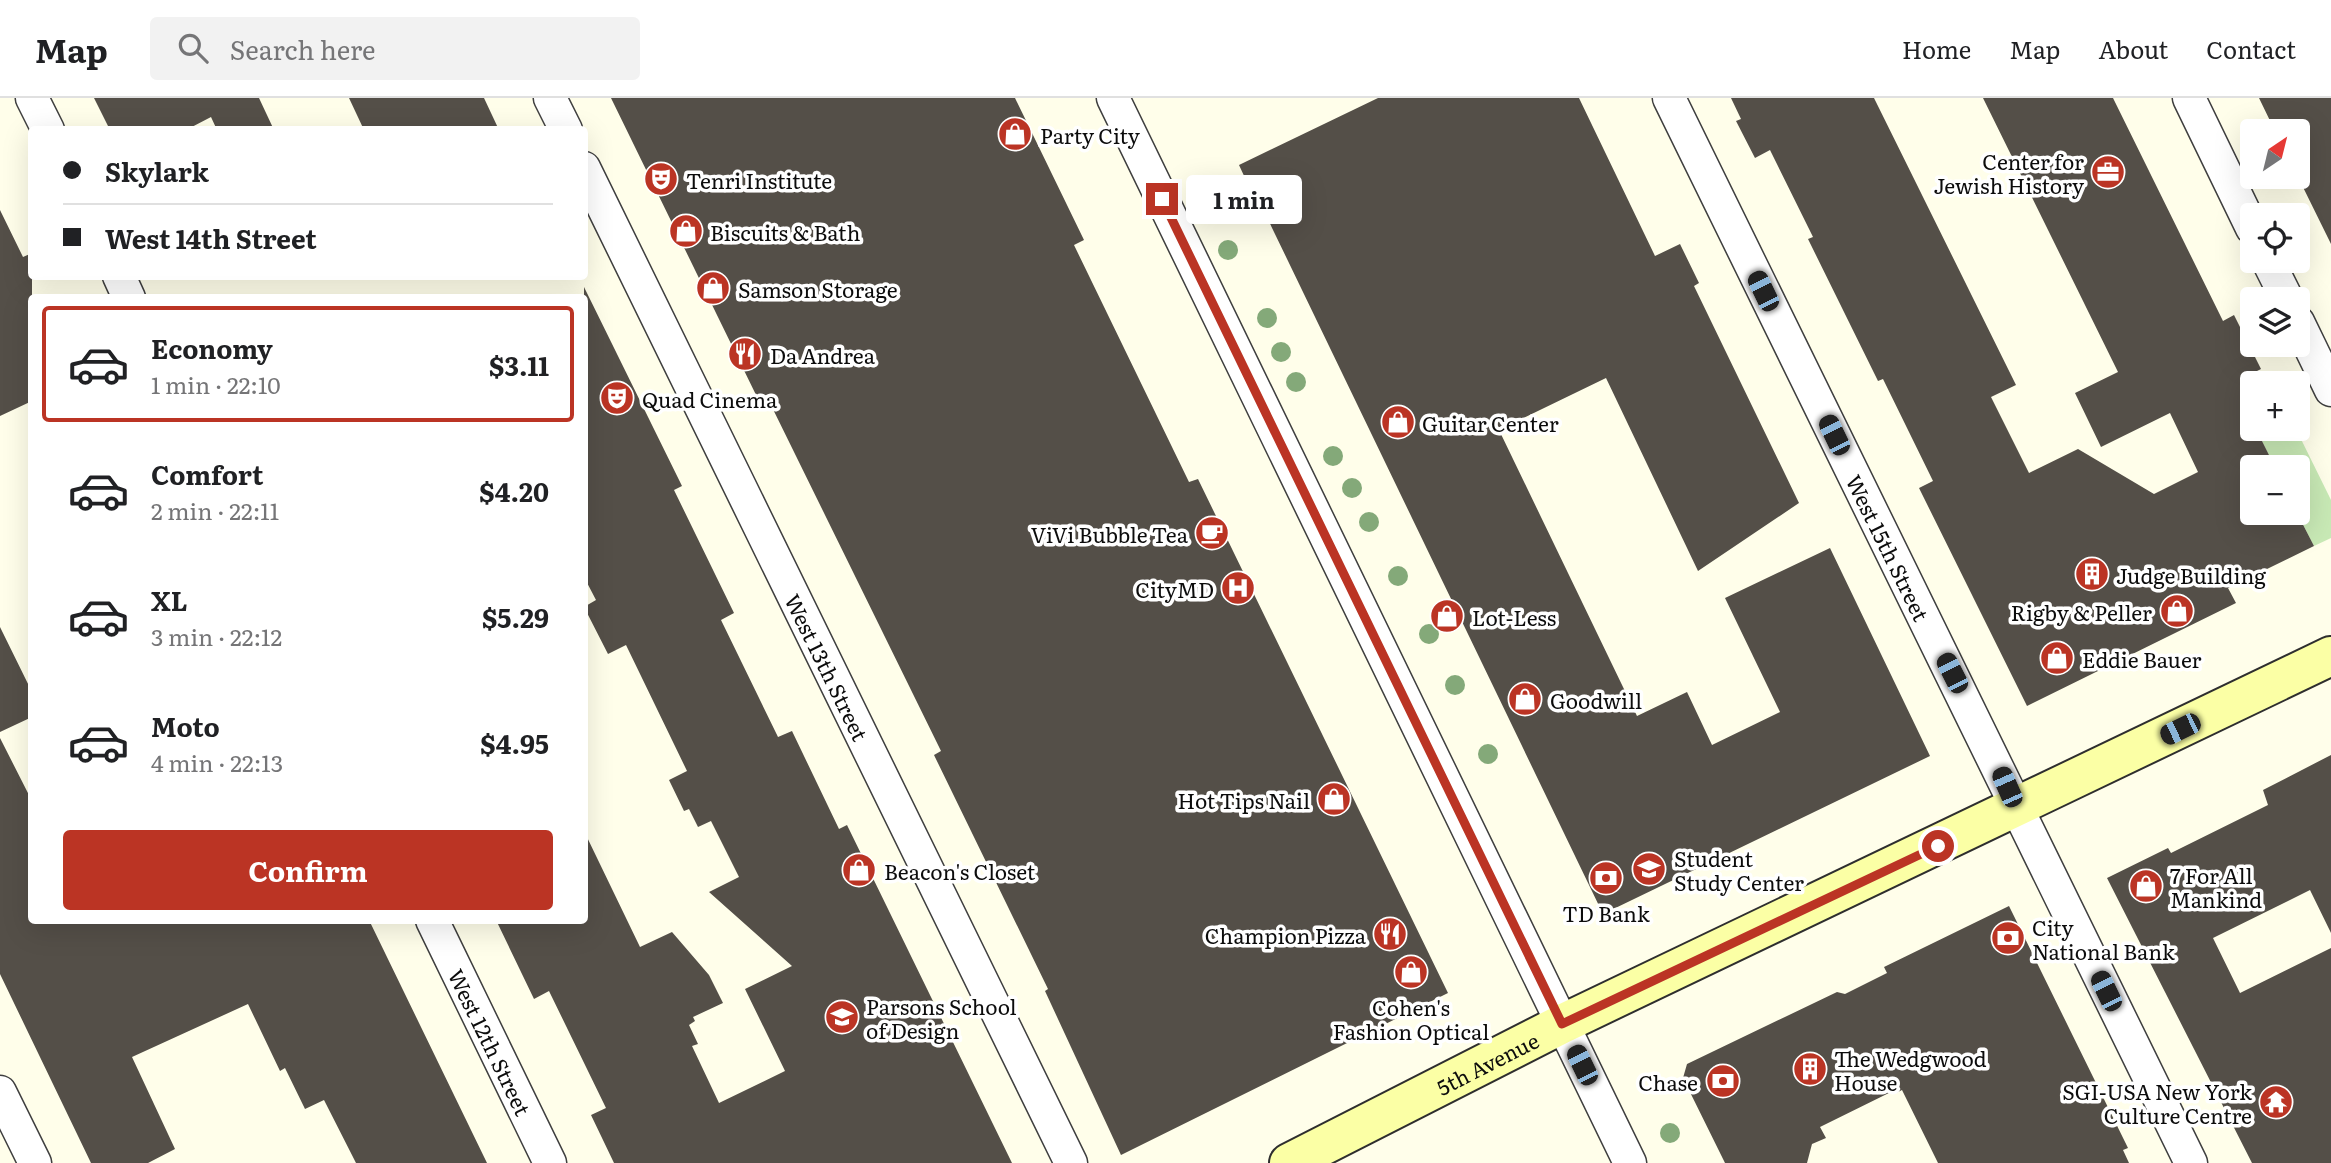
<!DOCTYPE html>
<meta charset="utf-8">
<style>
:root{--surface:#fff;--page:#f2f2f2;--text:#202124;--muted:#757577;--line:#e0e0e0;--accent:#bb3424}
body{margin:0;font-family:Literata,serif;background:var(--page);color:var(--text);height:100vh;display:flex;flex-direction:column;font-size:26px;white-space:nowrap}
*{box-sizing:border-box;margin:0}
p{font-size:23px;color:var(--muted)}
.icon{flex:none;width:38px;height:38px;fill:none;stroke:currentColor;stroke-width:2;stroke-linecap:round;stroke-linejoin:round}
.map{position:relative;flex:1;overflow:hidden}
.panel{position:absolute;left:28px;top:196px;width:560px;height:630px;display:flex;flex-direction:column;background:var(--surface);border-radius:7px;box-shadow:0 7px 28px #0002}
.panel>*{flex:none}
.guide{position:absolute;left:28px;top:28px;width:560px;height:154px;border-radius:7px;box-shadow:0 7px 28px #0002;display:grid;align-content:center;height:154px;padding:0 35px;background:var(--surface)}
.needle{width:46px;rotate:35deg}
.fabs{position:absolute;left:2240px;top:21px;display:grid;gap:14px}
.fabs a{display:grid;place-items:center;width:70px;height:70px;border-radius:7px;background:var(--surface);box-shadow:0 7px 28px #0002;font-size:35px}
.end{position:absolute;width:32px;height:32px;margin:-16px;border:9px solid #bb3424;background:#fff;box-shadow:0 0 0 4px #fff}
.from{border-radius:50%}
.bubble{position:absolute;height:49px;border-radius:7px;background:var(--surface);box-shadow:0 7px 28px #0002;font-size:23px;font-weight:700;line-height:49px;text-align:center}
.car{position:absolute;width:21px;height:42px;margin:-21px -10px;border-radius:9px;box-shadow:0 0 5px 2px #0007;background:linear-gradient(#222 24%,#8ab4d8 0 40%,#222 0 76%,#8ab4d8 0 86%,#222 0)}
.guide b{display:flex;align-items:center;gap:24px;height:66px;font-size:26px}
.guide b+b{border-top:2px solid var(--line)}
.guide i{width:18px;height:18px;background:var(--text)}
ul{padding:12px 0 0;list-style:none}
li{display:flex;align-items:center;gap:21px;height:116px;margin:0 14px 10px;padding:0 21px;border:4px solid transparent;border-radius:7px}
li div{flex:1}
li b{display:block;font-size:26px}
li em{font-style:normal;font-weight:700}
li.current{border-color:var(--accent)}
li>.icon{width:63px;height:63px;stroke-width:1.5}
.cta{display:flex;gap:14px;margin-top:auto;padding:14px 35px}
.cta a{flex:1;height:80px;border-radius:7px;background:var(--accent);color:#fff;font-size:28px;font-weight:700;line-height:80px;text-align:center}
header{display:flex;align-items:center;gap:42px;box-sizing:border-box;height:98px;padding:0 35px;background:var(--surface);border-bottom:2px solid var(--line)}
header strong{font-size:33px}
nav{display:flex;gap:38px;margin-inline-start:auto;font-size:24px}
.search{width:490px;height:63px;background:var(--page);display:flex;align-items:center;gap:18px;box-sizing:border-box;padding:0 24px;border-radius:7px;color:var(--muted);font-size:26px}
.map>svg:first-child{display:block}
.green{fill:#c8e9b5}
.building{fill:#544f48}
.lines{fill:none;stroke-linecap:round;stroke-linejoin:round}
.street-casing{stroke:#3f3f3f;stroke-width:35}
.secondary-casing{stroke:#2e2e2e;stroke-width:42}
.street{stroke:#fff;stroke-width:32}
.secondary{stroke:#fbffa5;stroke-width:38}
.tree{fill:#84a979}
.route{stroke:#bb3424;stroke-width:9}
.labels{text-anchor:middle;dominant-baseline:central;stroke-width:7;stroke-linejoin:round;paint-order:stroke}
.poi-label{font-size:21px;fill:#0c0c0c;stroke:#fff;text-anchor:start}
.street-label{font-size:21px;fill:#0c0c0c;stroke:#fff}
</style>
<header>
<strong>Map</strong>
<div class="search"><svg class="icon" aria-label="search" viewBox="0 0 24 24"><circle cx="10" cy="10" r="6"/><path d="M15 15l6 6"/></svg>Search here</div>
<nav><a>Home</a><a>Map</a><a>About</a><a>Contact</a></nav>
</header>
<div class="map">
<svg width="2331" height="1065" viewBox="0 0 2331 1065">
<rect width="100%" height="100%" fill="#fffeea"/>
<path class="green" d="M2287,331h9l35,71v38l-17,8 -17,-33 1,-46h-23l-13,-26z"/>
<path class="building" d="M94,0h165l15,32h-57l-6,-13 -25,13h-76z
M349,0h135l15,32h-135z
M611,0h404l69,142 -10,5 115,237 9,-3 250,514 -327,162 -76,-164 3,-2 -114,-234 7,-4 -175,-356 -8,4z
M1378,0h201l76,158 25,-12 19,39 -5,3 105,217 -101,68 -92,-193 -107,52 138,286 50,-24 25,53 68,-33 -55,-114 105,-50 100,208 -327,158 -342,-709 -3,1 -19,-41z
M1731,0h143l142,287 -25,12 38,76 49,-24 76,45 44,-22 -28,-59 -69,34 -26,-54 43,-21 -135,-274h130l110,223 11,-6 27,54 -6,3 6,11h-9v46l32,1 -22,11 13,26h-23v46h45l17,33 -86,42 8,15 -209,103 -108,-218 14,-7 -50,-102 -5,2 -70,-142 5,-2 -43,-87 -15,8 -19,-37 5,-2z
M2259,0h72v146l-33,-67v-46h-23z
M0,112l23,47 9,-4v148l-32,15z
M584,189l98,199 -8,4 60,123 -13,7 57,117 14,-6 47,98 8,-4 165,338h-398l-23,-48 15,-7 -57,-117 -15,8 -38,-79h88v-89l56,116 32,-15 37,43 14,28 -30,14 2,4 -6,4 9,19 -6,2 27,57 66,-32 -40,-82 47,-23 -83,-74 30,-15 -28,-56 -13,6 -9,-18 -5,2 -15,-31 18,-9 -61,-126 -18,9 -24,-47 12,-7 -12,-23z
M0,529l32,65v25l-32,15z
M0,640l32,63v119h337l118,243h-131l-32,-63 -19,9 -20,-41 -5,3 -32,-67 -116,53 43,92 -27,14h-57l-91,-189z
M2331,657v178l-21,-43 -97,48 27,55 91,-45v215h-79l-145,-285 61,-30 3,5 97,-48 -5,-15z
M2009,808l119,242 -5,2 6,13h-191l-36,-73 -6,3 -1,-3 -75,37 6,11 -14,6 -5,19h-82l-42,-85 4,-14 150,-72 8,2 42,-21 -3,-6z"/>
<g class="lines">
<g class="street-casing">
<g id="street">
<path d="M32,0l16,32"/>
<path d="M550,0l16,32"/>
<path d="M1113,0l517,1065"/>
<path id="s1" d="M1669,0l522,1065"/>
<path d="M2189,0l63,130"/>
<path id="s2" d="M584,70l487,995"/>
<path d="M2268,163l19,38"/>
<path d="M119,178l10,22"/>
<path d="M2298,224l33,68"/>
<path id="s3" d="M432,822l118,243"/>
<path d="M0,994l35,71"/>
</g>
</g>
<g class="secondary-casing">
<g id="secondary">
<path id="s4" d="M1289,1065l273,-139 769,-368"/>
</g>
</g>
<use href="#street" class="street"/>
<use href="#secondary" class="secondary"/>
</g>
<g class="tree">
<circle cx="1228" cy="152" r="10"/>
<circle cx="1267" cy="220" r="10"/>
<circle cx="1281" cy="254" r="10"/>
<circle cx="1296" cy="284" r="10"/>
<circle cx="1333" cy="358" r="10"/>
<circle cx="1352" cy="390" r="10"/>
<circle cx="1369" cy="424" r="10"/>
<circle cx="1398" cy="478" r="10"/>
<circle cx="1429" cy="536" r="10"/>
<circle cx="1455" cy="587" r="10"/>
<circle cx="1488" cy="656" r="10"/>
<circle cx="1670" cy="1035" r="10"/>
</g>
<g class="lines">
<path class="route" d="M1162,101l400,825 376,-178"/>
</g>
<defs>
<g id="shop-disc" transform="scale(1.75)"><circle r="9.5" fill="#bb3424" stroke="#fff"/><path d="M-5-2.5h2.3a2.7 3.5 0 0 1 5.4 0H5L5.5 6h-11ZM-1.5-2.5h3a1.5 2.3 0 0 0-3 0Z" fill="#fff"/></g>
<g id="office-disc" transform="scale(1.75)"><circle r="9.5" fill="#bb3424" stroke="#fff"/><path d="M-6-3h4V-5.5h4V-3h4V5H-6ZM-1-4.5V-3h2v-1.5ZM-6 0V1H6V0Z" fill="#fff"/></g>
<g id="theatre-disc" transform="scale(1.75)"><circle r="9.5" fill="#bb3424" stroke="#fff"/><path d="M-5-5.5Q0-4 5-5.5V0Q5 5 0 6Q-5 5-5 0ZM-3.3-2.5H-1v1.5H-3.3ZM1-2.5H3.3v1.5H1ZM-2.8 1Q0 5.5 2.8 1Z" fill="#fff"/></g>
<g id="restaurant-disc" transform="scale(1.75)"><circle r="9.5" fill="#bb3424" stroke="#fff"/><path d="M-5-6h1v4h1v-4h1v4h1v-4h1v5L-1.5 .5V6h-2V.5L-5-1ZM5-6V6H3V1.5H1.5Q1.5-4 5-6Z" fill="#fff"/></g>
<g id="cafe-disc" transform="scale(1.75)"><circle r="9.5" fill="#bb3424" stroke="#fff"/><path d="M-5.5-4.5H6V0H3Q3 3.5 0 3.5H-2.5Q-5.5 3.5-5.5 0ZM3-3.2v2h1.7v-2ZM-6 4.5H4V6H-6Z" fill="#fff"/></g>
<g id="building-disc" transform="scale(1.75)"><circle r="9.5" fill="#bb3424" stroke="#fff"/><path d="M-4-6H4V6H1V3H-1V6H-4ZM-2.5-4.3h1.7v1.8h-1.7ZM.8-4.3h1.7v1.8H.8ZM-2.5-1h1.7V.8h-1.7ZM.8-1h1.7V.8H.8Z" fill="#fff"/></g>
<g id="hospital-disc" transform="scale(1.75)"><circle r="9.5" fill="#bb3424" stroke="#fff"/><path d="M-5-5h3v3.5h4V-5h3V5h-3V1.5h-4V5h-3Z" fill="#fff"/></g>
<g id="university-disc" transform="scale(1.75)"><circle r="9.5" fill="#bb3424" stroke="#fff"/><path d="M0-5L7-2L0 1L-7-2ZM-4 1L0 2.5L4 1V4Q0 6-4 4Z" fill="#fff"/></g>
<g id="bank-disc" transform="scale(1.75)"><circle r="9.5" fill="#bb3424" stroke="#fff"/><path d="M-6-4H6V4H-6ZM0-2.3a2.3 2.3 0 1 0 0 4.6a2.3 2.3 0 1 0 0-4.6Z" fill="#fff"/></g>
<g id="temple-disc" transform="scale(1.75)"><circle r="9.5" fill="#bb3424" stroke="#fff"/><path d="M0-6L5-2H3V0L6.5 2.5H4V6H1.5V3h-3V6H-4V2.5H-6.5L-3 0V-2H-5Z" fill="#fff"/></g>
</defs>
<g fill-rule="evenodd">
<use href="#shop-disc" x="1015" y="36"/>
<use href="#office-disc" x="2108" y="74"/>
<use href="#theatre-disc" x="661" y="81"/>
<use href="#shop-disc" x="686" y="133"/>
<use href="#shop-disc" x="713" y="190"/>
<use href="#restaurant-disc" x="745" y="256"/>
<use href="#theatre-disc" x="617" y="300"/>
<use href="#shop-disc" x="1398" y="324"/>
<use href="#cafe-disc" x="1212" y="435"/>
<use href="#building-disc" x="2092" y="476"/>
<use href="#hospital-disc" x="1238" y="490"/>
<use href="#shop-disc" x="2177" y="513"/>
<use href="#shop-disc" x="1447" y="518"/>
<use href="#shop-disc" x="2057" y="560"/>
<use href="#shop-disc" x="1525" y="601"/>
<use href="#shop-disc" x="1334" y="701"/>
<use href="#university-disc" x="1649" y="771"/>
<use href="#shop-disc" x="859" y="772"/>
<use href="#bank-disc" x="1606" y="780"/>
<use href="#shop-disc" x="2146" y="788"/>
<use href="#restaurant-disc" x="1390" y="836"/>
<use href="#bank-disc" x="2008" y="840"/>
<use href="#shop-disc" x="1411" y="874"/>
<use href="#university-disc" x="842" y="919"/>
<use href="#building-disc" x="1810" y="971"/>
<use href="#bank-disc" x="1723" y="983"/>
<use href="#temple-disc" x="2276" y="1004"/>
</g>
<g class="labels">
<g class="poi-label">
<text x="1040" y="36">Party City</text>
<text x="2084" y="62" text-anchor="end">Center for<tspan x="2084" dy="24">Jewish History</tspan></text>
<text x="686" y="81">Tenri Institute</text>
<text x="710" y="133">Biscuits &amp; Bath</text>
<text x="738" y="190">Samson Storage</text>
<text x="770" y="256">Da Andrea</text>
<text x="642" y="300">Quad Cinema</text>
<text x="1422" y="324">Guitar Center</text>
<text x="1188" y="435" text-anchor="end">ViVi Bubble Tea</text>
<text x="2116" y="476">Judge Building</text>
<text x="1214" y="490" text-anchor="end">CityMD</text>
<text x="2152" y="513" text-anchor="end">Rigby &amp; Peller</text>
<text x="1472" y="518">Lot-Less</text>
<text x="2082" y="560">Eddie Bauer</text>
<text x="1550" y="601">Goodwill</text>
<text x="1310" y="701" text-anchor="end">Hot Tips Nail</text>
<text x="1674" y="759">Student<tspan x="1674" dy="24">Study Center</tspan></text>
<text x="884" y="772">Beacon's Closet</text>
<text x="2170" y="776">7 For All<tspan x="2170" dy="24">Mankind</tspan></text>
<text x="1606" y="814" text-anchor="middle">TD Bank</text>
<text x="2032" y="828">City<tspan x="2032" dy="24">National Bank</tspan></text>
<text x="1366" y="836" text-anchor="end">Champion Pizza</text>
<text x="866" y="907">Parsons School<tspan x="866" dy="24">of Design</tspan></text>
<text x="1411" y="908" text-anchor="middle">Cohen's<tspan x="1411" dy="24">Fashion Optical</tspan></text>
<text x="1834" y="959">The Wedgwood<tspan x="1834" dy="24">House</tspan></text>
<text x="1698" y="983" text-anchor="end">Chase</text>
<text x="2252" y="992" text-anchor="end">SGI-USA New York<tspan x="2252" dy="24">Culture Centre</tspan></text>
</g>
<g class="street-label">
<text stroke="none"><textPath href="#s1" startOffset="500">West 15th Street</textPath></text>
<text stroke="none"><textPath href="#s2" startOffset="555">West 13th Street</textPath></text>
<text stroke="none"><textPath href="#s3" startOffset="135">West 12th Street</textPath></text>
<text stroke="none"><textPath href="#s4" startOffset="222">5th Avenue</textPath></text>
</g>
</g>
</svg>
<div class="fabs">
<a><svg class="needle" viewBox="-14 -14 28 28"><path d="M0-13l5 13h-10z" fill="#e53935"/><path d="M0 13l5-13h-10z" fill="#757577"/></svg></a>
<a><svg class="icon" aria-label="locate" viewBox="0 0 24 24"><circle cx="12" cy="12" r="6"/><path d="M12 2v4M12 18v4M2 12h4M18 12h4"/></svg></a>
<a><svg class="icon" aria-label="layers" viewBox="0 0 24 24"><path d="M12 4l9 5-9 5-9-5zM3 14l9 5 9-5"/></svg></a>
<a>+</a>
<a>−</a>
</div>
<i class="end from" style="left:1938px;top:748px"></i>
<i class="end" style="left:1162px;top:101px"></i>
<div class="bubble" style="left:1186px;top:77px;width:116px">1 min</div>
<i class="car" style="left:1763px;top:193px;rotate:334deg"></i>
<i class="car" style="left:1834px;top:337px;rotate:334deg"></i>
<i class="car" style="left:1952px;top:575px;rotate:333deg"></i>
<i class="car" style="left:2180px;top:631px;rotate:244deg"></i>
<i class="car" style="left:2007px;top:689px;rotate:336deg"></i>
<i class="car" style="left:2106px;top:893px;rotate:334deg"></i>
<i class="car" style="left:1582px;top:967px;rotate:334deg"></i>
<div class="guide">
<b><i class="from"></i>Skylark</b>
<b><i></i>West 14th Street</b>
</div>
<section class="panel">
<ul>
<li class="current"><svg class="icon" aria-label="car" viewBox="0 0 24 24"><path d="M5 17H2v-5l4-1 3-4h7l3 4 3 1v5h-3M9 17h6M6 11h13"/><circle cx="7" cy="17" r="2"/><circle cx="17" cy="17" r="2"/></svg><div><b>Economy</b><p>1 min · 22:10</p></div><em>$3.11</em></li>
<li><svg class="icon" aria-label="car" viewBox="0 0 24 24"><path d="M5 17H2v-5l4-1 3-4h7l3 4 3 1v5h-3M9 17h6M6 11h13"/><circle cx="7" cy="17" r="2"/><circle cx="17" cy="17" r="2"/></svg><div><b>Comfort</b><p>2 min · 22:11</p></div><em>$4.20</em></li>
<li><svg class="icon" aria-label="car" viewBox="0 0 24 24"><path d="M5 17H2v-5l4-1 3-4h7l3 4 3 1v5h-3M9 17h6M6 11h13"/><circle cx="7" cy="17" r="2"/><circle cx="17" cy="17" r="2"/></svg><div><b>XL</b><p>3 min · 22:12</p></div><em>$5.29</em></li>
<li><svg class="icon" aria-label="car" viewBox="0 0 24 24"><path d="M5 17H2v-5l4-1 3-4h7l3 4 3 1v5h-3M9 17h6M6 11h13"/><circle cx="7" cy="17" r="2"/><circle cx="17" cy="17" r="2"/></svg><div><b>Moto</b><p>4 min · 22:13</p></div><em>$4.95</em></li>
</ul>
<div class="cta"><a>Confirm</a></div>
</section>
</div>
